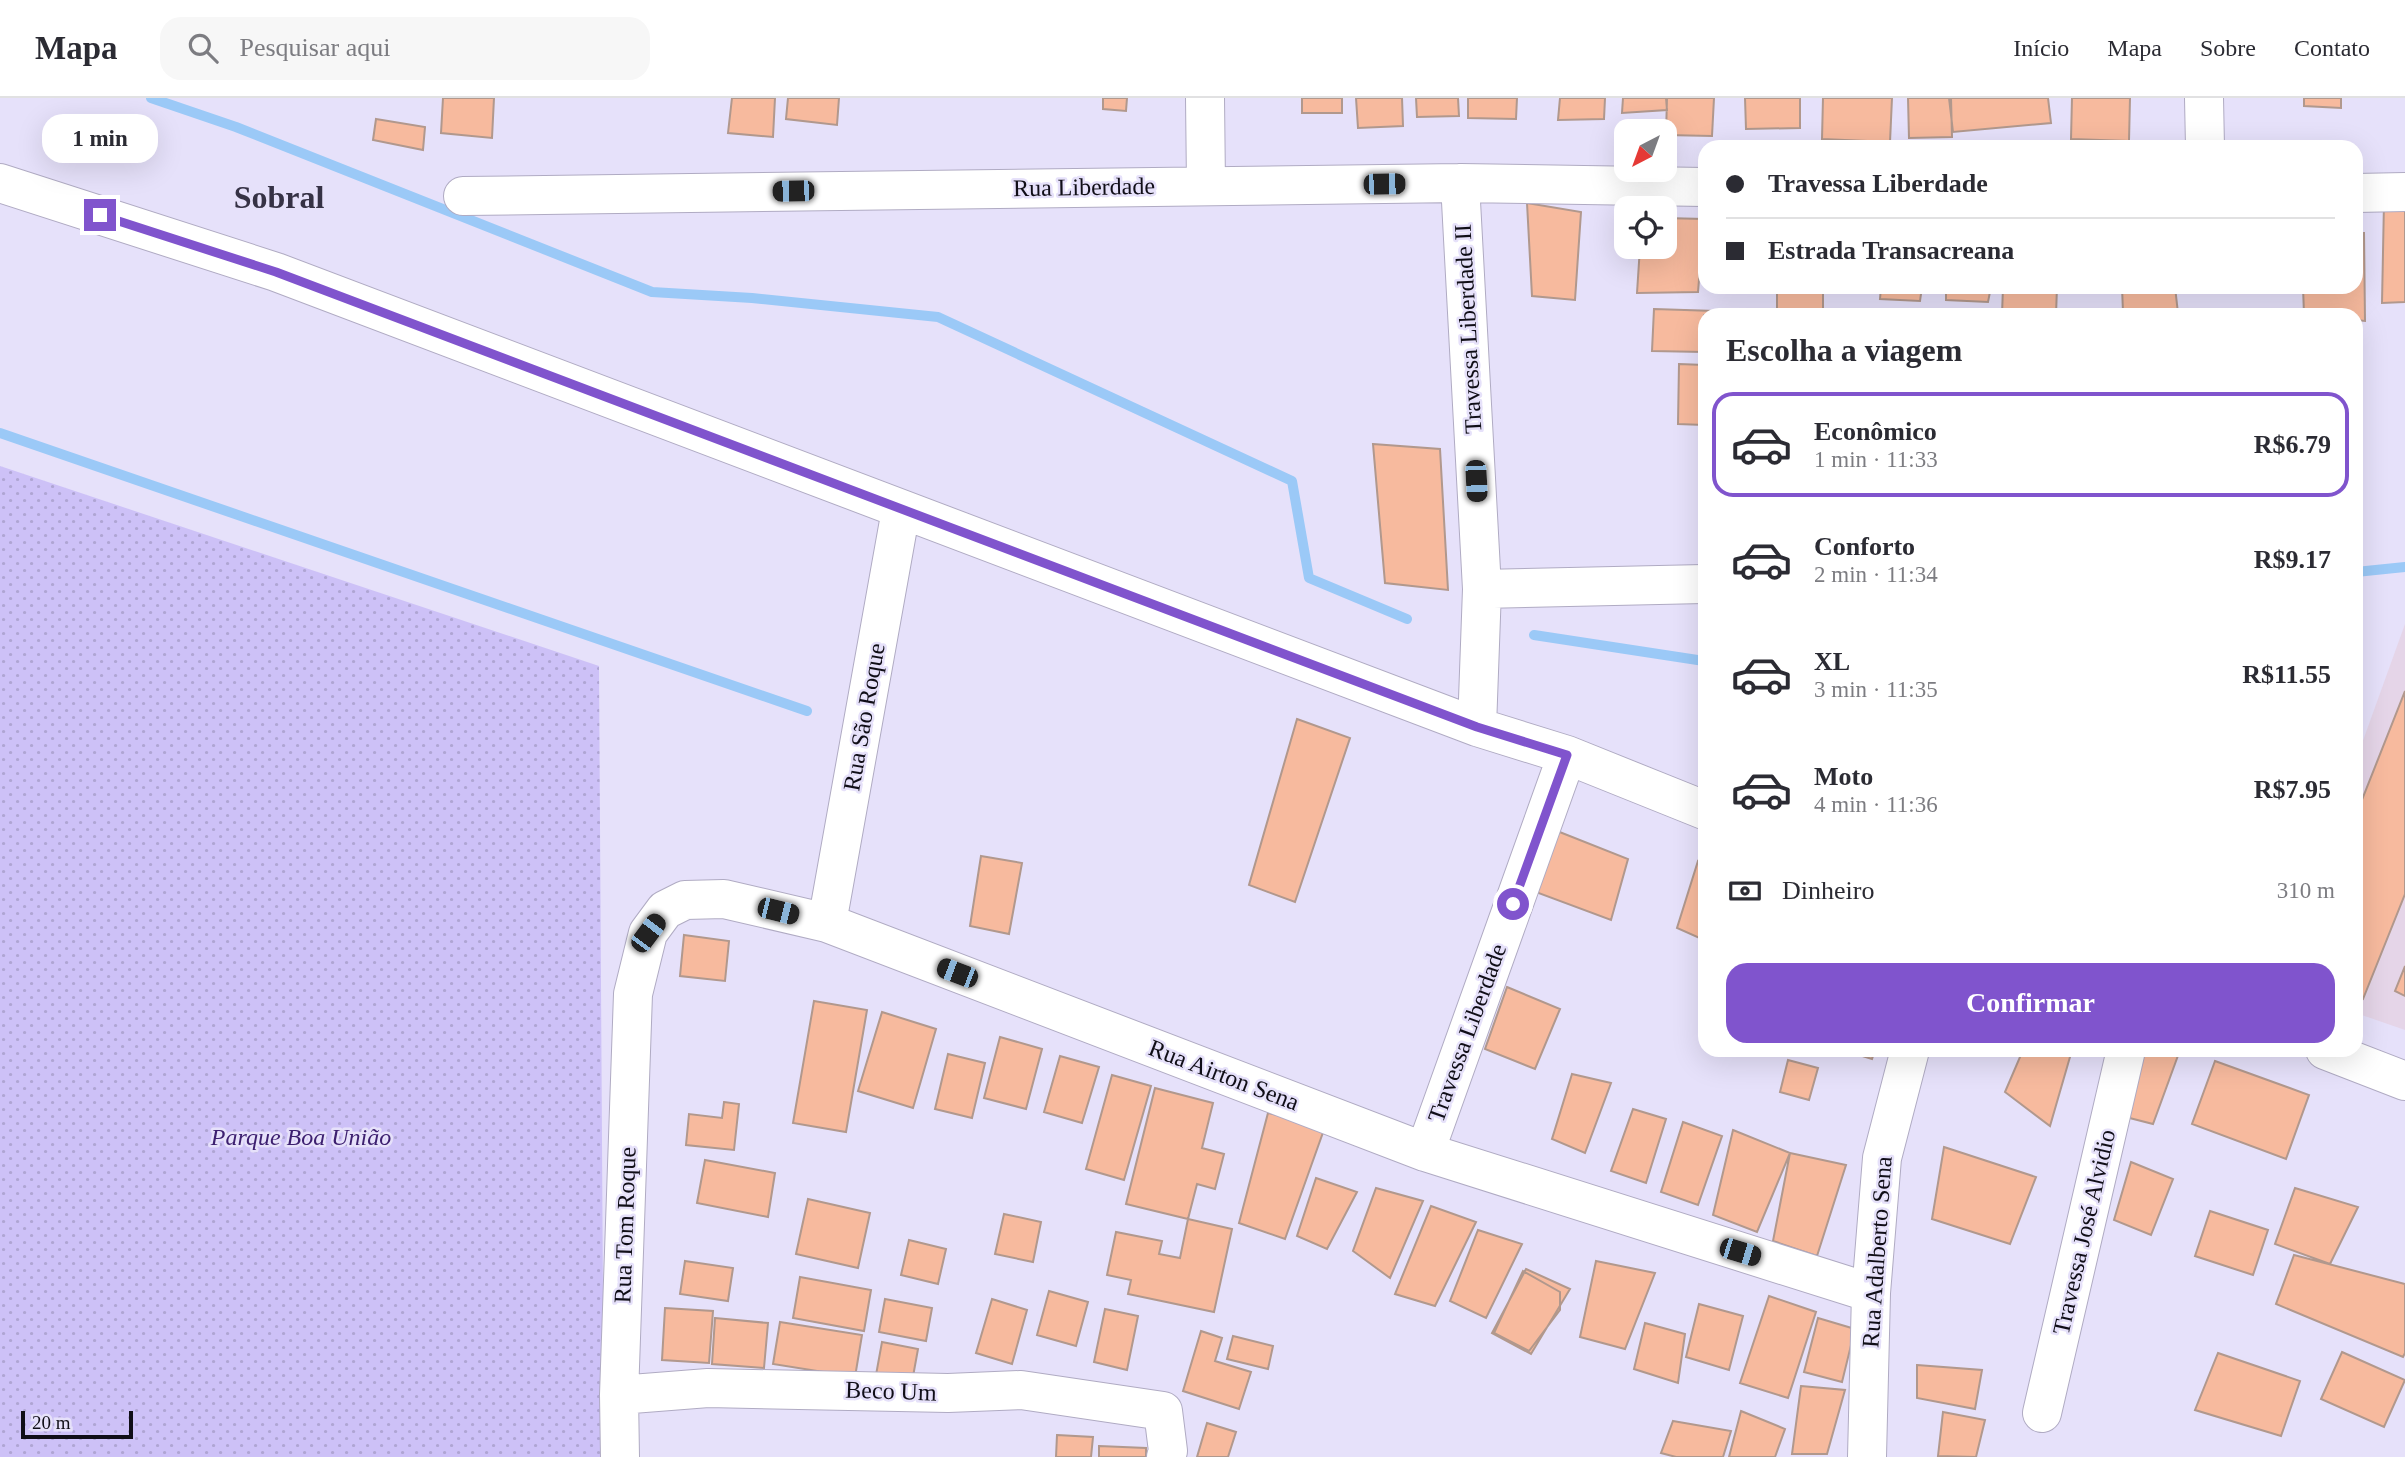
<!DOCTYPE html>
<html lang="pt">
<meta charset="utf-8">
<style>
:root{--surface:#fff;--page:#f7f7f7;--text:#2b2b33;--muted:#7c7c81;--line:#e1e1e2;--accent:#8054cd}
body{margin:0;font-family:"Times New Roman",serif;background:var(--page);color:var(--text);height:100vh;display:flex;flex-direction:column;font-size:26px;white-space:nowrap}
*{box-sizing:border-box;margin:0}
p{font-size:23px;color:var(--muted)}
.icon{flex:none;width:38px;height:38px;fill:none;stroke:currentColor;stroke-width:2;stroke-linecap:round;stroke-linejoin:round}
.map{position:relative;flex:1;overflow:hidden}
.drawer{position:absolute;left:1698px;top:210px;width:665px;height:749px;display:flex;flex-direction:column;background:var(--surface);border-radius:21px;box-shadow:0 7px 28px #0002}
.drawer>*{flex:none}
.hud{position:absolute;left:1698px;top:42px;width:665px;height:154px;border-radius:21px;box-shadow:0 7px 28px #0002;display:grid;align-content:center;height:154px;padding:0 28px;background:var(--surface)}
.needle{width:46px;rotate:221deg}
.fabs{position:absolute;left:1614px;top:21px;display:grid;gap:14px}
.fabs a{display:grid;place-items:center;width:63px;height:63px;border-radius:14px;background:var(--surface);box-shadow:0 7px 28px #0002;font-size:35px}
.scale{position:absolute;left:21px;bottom:18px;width:112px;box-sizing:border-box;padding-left:7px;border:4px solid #100e17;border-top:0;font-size:19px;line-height:24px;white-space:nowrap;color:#100e17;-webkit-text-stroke:5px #e6e1fa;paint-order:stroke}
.end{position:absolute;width:32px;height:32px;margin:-16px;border:9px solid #8054cd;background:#fff;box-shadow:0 0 0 4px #fff}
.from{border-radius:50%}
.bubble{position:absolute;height:49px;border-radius:21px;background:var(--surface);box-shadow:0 7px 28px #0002;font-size:23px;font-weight:700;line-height:49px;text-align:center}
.car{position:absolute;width:21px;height:42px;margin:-21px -10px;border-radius:9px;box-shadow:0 0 5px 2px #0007;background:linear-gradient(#222 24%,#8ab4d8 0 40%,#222 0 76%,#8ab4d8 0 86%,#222 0)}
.hud b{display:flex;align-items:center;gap:24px;height:66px;font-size:26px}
.hud b+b{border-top:2px solid var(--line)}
.hud i{width:18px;height:18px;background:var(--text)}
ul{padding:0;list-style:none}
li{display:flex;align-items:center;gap:21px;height:105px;margin:0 14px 10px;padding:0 14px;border:4px solid transparent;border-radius:21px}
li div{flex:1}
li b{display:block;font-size:26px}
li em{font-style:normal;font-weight:700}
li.selected{border-color:var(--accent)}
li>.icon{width:63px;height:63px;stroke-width:1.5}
h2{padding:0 28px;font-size:32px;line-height:84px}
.pay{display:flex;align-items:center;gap:18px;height:77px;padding:0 28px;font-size:26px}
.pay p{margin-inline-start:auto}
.action{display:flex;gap:14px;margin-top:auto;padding:14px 28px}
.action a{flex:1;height:80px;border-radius:21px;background:var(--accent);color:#fff;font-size:28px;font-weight:700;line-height:80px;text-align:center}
header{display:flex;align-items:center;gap:42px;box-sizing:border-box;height:98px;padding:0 35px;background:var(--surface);border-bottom:2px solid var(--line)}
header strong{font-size:33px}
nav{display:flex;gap:38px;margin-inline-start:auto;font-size:24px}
.search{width:490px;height:63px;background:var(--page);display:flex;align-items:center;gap:18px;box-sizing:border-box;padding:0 24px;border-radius:21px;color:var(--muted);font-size:26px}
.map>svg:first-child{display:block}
.education{fill:#e5d5e8}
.park{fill:url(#park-dots)}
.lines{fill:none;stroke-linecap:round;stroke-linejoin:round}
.stream{stroke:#9bc9f7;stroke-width:10}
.building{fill:#f7ba9e;stroke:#b1988d;stroke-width:2}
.minor-casing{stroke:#b0abc3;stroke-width:40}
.minor{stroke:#fff;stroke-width:38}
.route{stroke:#8054cd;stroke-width:9}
.labels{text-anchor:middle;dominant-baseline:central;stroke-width:5;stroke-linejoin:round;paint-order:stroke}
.street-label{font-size:24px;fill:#100e17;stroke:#e6e1fa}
.park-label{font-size:24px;font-style:italic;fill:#3d2070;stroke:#e6e1fa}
.district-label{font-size:32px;font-weight:bold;fill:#363245;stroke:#e6e1fa}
</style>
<header>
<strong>Mapa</strong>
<div class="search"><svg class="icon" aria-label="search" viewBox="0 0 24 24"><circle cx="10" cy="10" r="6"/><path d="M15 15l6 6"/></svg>Pesquisar aqui</div>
<nav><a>Início</a><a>Mapa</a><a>Sobre</a><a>Contato</a></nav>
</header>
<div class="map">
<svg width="2405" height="1359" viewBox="0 0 2405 1359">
<defs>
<pattern id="park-dots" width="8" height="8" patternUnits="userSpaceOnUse" patternTransform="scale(1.75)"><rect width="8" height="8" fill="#cdc1f7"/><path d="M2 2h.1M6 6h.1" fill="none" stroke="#afa5d3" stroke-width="1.8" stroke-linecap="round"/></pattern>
</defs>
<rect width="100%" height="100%" fill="#e6e1fa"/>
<path class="education" d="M2405,526v406l-49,-17v-253z"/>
<path class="park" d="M0,368l599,200 5,791h-604z"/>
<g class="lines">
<path class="stream" d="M151,0l85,29 416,165 100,6 186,19 354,164 17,97 98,41
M0,335l807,278
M2356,474l49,-5
M1534,537l170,26"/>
</g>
<path class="building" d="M443,0h51l-2,40 -51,-5z
M732,0h43l-2,39 -45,-4z
M788,0h51l-2,27 -51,-6z
M1103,0h24l-1,13 -23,-2z
M1302,0h40v15h-40z
M1356,0h46l1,28 -45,2z
M1416,0h42l1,18 -42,1z
M1468,0h49l-1,21 -48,-1z
M1560,0h45l-1,21 -46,1z
M1623,0h43l1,12 -45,3z
M1667,0h47l-2,38 -46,-1z
M1745,0h55v30l-54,1z
M1823,0h69l-2,44 -68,-3z
M1908,0h43l1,39 -43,1z
M1949,0h99l3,25 -98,9z
M2072,0h58l-1,43 -58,-2z
M2304,0h37v10l-37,-2z
M376,21l49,8 -2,23 -50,-10z
M2384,104l21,1v99l-23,1z
M1527,105l54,9 -6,88 -43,-4z
M1664,120l40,1 -6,73 -61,1 3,-46h24z
M2356,135h8l1,88 -9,-1v-5l-52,-1 -1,-27h53z
M1777,189h46v28h-46z
M1881,189h41l-2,14 -40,-2z
M1946,189h45l-3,15 -42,-2z
M2003,189h54l-1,28h-54z
M2122,189h53l3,26 -55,-1z
M1654,211l61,2v4h-11v37l-52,-1z
M1679,266l25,1v60l-26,-1z
M1373,346l67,5 8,141 -63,-7z
M2405,593v203l-42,105 -7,-3v-181z
M1297,621l53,19 -55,164 -46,-17z
M1552,731l76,30 -17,61 -78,-29z
M981,758l41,7 -13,71 -39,-8z
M1698,763l6,3v76l-27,-12z
M684,837l45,6 -4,40 -45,-5z
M2405,868v30l-10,-5z
M1507,889l53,22 -25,60 -50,-20z
M814,903l53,9 -21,122 -53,-9z
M882,914l54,17 -23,79 -55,-17z
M1000,939l42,12 -16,60 -42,-11z
M1843,952h32l-3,9z
M2023,952h49l-22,76 -45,-34z
M2136,952h44l-27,74 -39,-10z
M948,956l37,9 -13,55 -37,-9z
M1060,958l39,11 -17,56 -38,-11z
M1788,962l30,8 -9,32 -29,-8z
M2215,963l94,34 -23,64 -94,-35z
M1572,976l39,9 -26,70 -33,-14z
M1112,977l39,11 -27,94 -38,-11z
M1155,990l58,15 -11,45 22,6 -9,35 -18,-5 -9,35 -62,-15z
M724,1004l15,2 -5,46 -48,-5 3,-31 33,4z
M1633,1011l33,10 -20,64 -35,-12z
M1268,1015l58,11 -41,115 -46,-16z
M1683,1024l39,14 -24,69 -37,-13z
M1733,1032l57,23 -33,79 -44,-17z
M1944,1049l92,30 -26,67 -78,-25z
M1790,1055l56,12 -29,91 -44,-15z
M705,1062l70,13 -7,44 -71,-14z
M2131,1064l42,17 -22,56 -37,-15z
M1316,1080l41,14 -30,57 -30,-13z
M1376,1090l47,13 -33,77 -37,-27z
M2295,1090l63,19 -28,57 -55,-20z
M808,1101l62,14 -12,55 -62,-14z
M1431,1108l45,16 -41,84 -40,-12z
M2210,1113l58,19 -15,45 -58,-19z
M1004,1116l37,8 -8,40 -38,-8z
M1188,1121l44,10 -18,83 -86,-18 3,-14 -24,-5 9,-43 46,9 -3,13 21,4z
M1478,1132l44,14 -36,74 -36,-17z
M909,1142l37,9 -8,35 -37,-9z
M2294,1157l111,29v69l-2,4 -127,-53z
M685,1163l48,7 -5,33 -48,-7z
M1596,1163l59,12 -30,76 -45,-12z
M1526,1171l44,20 -39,65 -39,-21z
M1523,1173l37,21v18l-31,41 -35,-18z
M800,1179l71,13 -7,41 -71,-13z
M1049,1193l39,11 -12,44 -39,-11z
M1769,1198l47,16 -28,86 -48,-15z
M885,1201l47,9 -6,33 -47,-9z
M992,1201l35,11 -15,54 -36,-11z
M1699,1206l44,12 -14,54 -43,-13z
M665,1210l48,3 -4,52 -47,-3z
M1105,1211l33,7 -11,54 -33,-8z
M715,1220l53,5 -4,45 -52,-4z
M1818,1220l37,11 -13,53 -38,-10z
M780,1224l82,13 -7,42 -82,-13z
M1645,1225l40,11 -7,49 -44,-14z
M1201,1233l21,7 -7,23 36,11 -12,37 -56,-18z
M1233,1238l40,10 -5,23 -41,-10z
M882,1244l36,7 -6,33 -36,-7z
M2342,1254l63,28 -21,47 -63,-28z
M2218,1255l82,28 -19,55 -86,-26z
M1917,1267l65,5 -7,39 -58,-11z
M1801,1288l44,4 -18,64h-35z
M1741,1313l44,18 -10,28h-46z
M1943,1314l42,8 -9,37 -38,-1z
M1673,1323l58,10 -8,26h-47l-15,-4z
M1207,1325l29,9 -8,25h-31z
M1057,1337l36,2 -2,20h-35z
M1099,1348l47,2v9h-47z"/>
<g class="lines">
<g class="minor-casing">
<path id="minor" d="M1205,0l1,87
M2204,0l1,49
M0,85l276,89 1201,455 90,28 137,55
M1460,85l22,406 -5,138
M2356,95l49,-1
M463,98l997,-13 244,4
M1482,491l222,-5
M827,825l74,-413
M2325,952l80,31
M1425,1054l142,-397
M619,1297l89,-7 240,5 73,-3 142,21 5,40 -2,6
M2042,1315l84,-363
M620,1359l-1,-62 14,-401 15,-61 17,-23 20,-10 39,-1 103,24 598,229 446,141
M1867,1359l4,-164 11,-135 28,-108"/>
</g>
<use href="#minor" class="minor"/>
</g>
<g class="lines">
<path class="route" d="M100,117l176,57 1201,455 90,28 -54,149"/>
</g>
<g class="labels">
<g class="street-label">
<text transform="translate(1084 89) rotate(-1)">Rua Liberdade</text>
<text transform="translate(1468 231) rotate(-93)">Travessa Liberdade II</text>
<text transform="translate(864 619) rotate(-80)">Rua São Roque</text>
<text transform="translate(1467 935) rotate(-70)">Travessa Liberdade</text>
<text transform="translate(1224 977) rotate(21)">Rua Airton Sena</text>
<text transform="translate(625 1127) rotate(-88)">Rua Tom Roque</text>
<text transform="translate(2084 1134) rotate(-77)">Travessa José Alvidio</text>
<text transform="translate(1877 1154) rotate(-86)">Rua Adalberto Sena</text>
<text transform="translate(891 1293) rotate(2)">Beco Um</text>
</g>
<g class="park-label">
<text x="301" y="1039">Parque Boa União</text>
</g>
<g class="district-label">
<text x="279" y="99">Sobral</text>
</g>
</g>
</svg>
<div class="fabs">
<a><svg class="needle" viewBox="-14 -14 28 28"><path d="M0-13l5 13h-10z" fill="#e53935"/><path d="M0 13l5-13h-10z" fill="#7c7c81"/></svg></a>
<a><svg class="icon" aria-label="locate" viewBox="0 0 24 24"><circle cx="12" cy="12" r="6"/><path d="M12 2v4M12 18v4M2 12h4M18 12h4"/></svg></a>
</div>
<div class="scale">20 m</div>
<i class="end from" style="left:1513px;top:806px"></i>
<i class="end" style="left:100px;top:117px"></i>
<div class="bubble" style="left:42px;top:16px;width:116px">1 min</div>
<i class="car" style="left:1384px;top:86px;rotate:89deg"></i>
<i class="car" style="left:793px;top:93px;rotate:269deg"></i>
<i class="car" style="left:1476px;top:383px;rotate:177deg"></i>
<i class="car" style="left:778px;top:813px;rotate:104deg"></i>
<i class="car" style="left:648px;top:835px;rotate:37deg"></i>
<i class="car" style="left:957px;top:875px;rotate:291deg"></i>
<i class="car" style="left:1740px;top:1154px;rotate:107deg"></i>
<div class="hud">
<b><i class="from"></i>Travessa Liberdade</b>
<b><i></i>Estrada Transacreana</b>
</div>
<section class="drawer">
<h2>Escolha a viagem</h2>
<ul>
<li class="selected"><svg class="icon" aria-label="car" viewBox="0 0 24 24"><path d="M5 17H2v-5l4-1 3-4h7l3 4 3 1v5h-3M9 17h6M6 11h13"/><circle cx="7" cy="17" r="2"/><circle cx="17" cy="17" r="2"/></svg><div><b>Econômico</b><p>1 min · 11:33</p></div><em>R$6.79</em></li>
<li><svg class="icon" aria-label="car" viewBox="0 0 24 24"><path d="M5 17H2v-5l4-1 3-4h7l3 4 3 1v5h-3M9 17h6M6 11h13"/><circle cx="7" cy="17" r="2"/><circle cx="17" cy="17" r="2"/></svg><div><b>Conforto</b><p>2 min · 11:34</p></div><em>R$9.17</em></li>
<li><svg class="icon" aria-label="car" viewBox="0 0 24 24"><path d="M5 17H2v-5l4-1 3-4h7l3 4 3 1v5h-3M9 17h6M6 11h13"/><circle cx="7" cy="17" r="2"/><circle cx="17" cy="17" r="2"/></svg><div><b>XL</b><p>3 min · 11:35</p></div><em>R$11.55</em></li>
<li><svg class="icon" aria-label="car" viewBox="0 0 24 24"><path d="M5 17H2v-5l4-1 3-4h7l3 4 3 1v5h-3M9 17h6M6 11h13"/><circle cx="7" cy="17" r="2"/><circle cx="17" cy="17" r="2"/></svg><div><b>Moto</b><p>4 min · 11:36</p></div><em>R$7.95</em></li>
</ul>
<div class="pay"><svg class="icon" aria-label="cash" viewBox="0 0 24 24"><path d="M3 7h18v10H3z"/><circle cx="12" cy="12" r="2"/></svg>Dinheiro<p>310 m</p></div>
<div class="action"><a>Confirmar</a></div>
</section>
</div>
